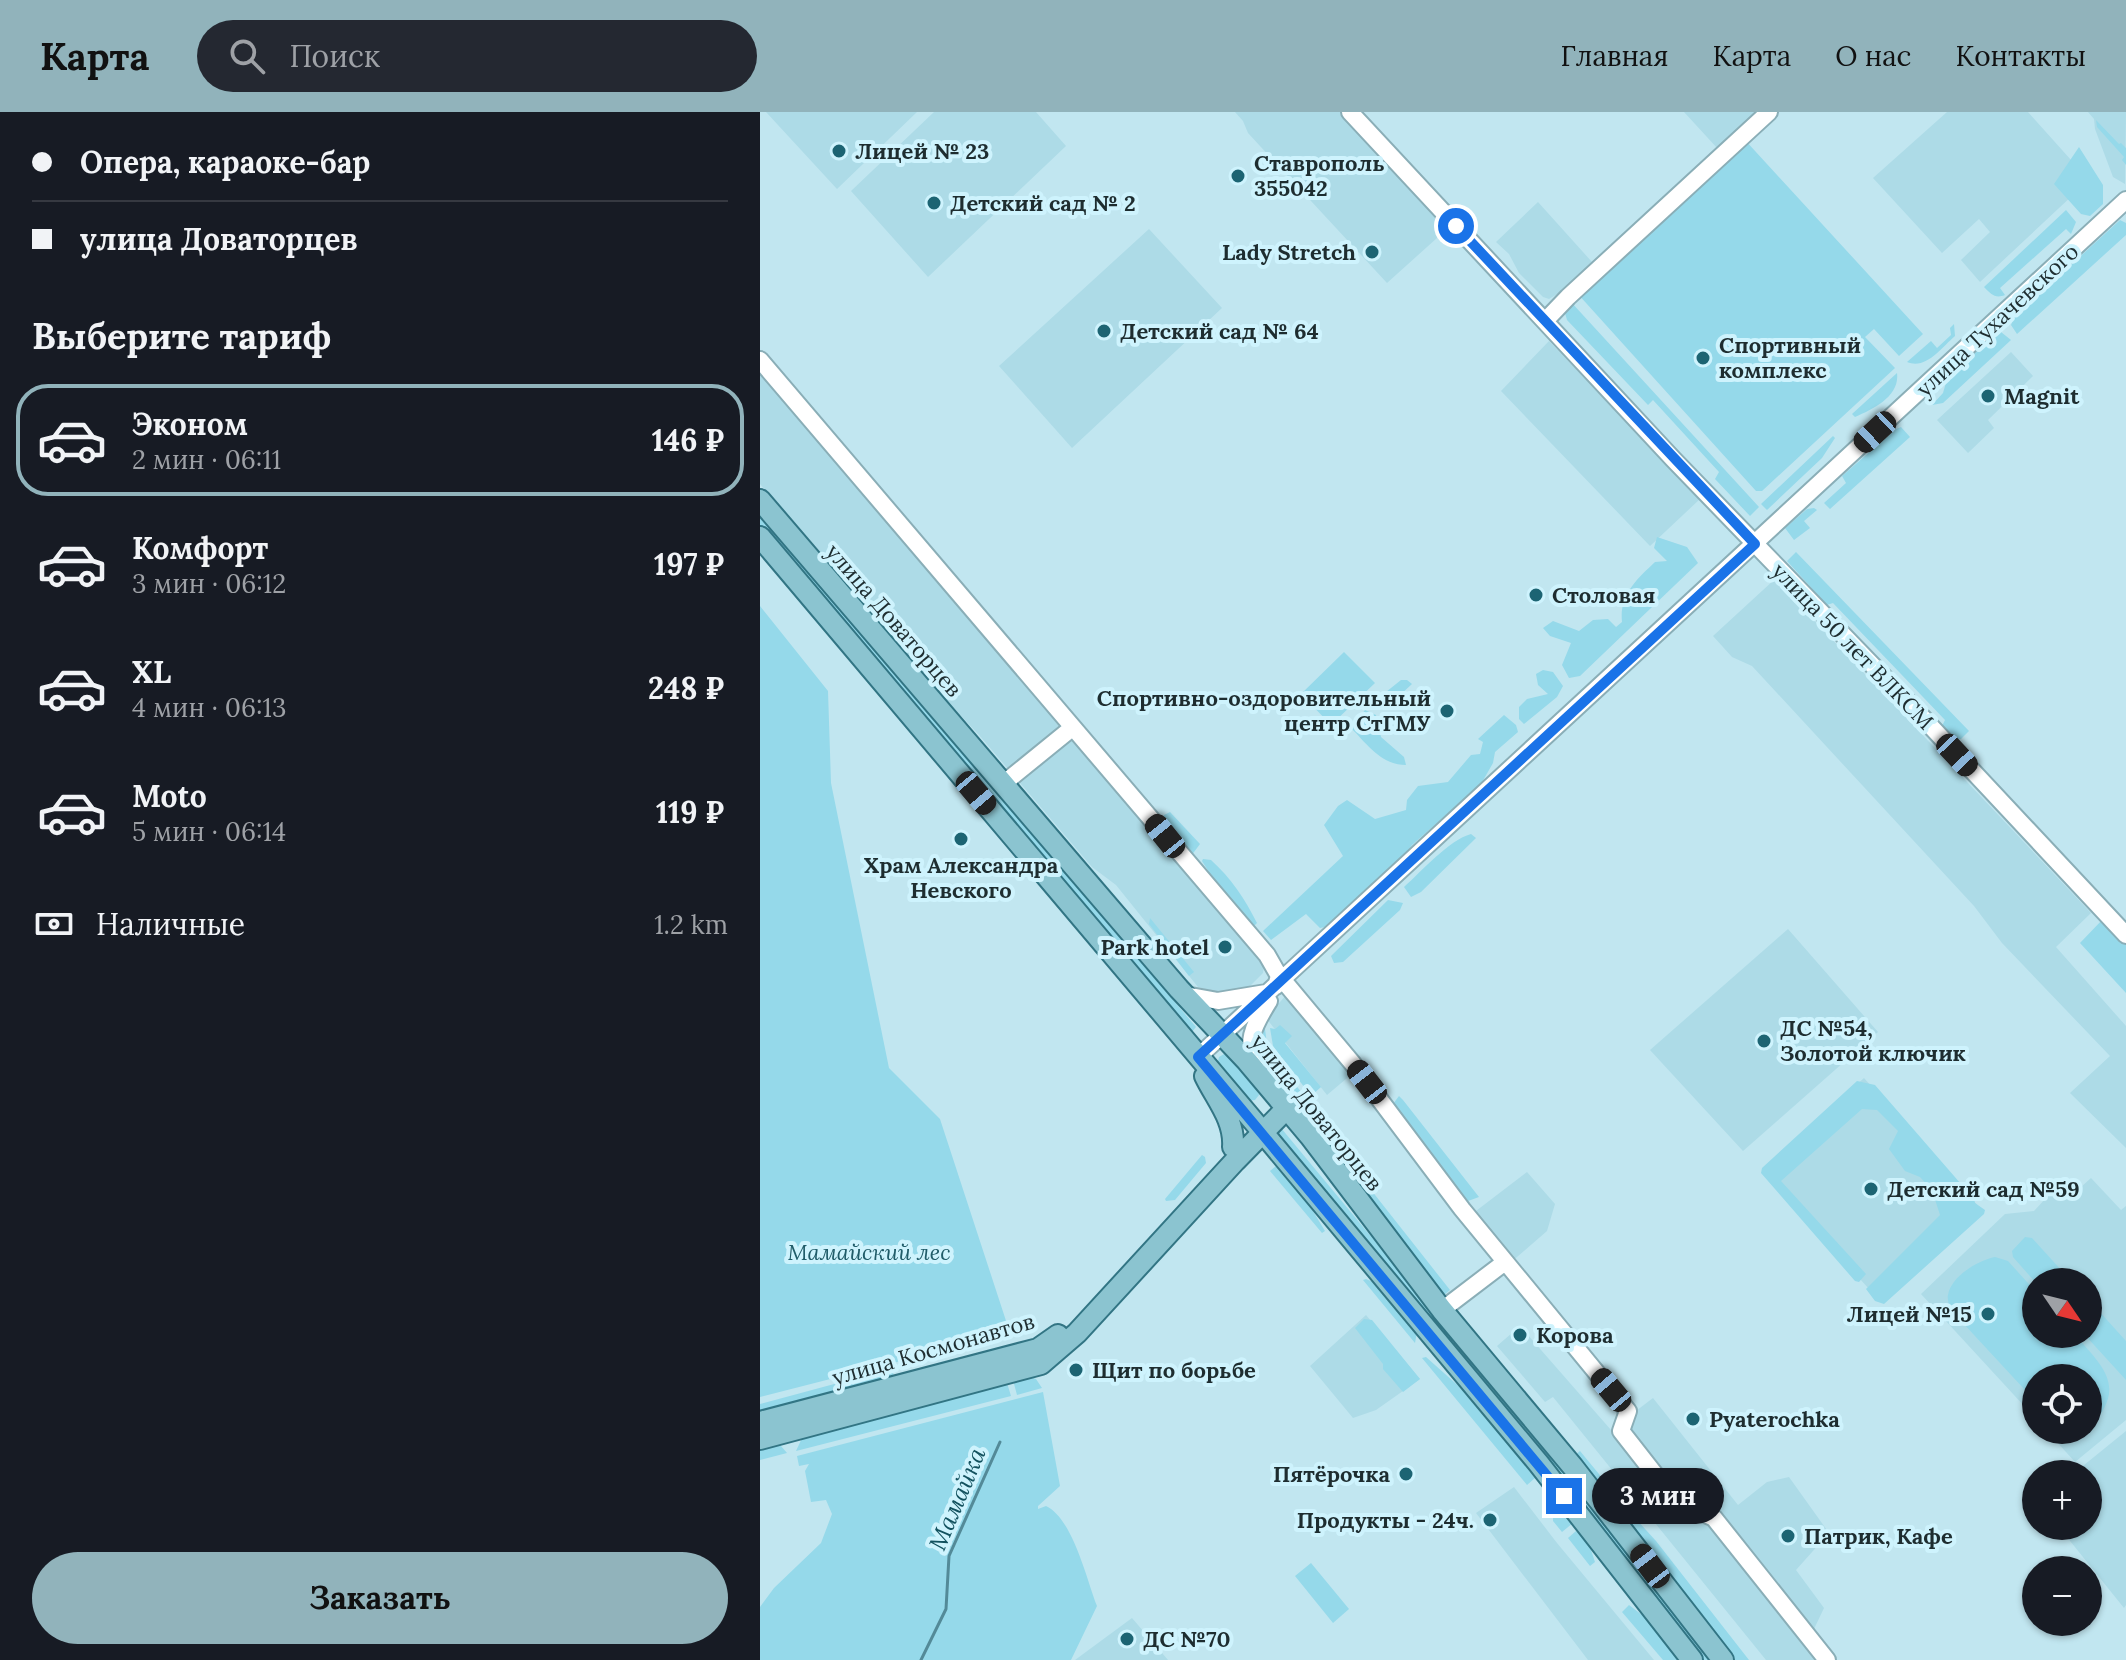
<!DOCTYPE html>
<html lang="ru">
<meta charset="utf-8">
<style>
:root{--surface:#171b24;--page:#242831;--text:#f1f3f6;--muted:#9ea1a6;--line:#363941;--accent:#91b3bb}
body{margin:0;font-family:Lora,serif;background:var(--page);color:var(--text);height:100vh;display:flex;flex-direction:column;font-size:30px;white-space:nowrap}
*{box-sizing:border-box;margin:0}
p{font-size:26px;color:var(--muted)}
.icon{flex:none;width:44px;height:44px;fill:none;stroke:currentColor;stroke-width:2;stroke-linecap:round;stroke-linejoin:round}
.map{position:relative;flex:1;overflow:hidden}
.drawer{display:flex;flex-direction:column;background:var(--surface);width:760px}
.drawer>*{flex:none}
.top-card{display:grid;align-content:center;height:176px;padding:0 32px;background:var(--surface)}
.needle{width:52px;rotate:125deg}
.controls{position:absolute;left:1262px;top:1156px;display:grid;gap:16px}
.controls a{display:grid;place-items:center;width:80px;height:80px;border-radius:50%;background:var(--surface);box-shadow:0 2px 6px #0004;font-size:40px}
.end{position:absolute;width:36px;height:36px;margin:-18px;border:10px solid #1a73e8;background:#fff;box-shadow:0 0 0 4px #fff}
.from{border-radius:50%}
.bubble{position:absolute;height:56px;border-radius:28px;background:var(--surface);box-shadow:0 2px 6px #0004;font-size:26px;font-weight:800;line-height:56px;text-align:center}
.car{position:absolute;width:24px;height:48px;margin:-24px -12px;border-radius:10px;box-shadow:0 0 6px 2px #0007;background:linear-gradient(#222 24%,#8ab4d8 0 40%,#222 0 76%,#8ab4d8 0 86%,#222 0)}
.top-card b{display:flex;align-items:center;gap:28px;height:76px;font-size:30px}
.top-card b+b{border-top:2px solid var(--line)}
.top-card i{width:20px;height:20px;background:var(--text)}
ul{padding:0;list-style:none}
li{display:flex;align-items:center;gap:24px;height:112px;margin:0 16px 12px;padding:0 16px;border:4px solid transparent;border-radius:32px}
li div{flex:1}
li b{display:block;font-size:30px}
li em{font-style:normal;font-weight:800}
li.active{border-color:var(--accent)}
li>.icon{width:72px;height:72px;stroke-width:1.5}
h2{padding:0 32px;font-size:36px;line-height:96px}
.pay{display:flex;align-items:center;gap:20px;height:88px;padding:0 32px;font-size:30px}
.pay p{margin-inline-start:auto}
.cta{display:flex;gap:16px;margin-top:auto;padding:16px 32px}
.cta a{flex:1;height:92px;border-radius:48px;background:var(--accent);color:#111;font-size:32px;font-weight:800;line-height:92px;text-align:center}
header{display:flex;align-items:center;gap:48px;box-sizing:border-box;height:112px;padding:0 40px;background:var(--accent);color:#111}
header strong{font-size:38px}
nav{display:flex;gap:44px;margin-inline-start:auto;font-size:28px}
.search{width:560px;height:72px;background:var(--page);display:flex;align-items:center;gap:20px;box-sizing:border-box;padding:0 28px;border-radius:44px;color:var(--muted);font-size:30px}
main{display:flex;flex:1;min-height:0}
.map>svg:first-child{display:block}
.built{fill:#addbe7;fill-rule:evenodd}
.green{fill:#95d9ea}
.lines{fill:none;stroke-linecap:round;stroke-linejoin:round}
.stream{stroke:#538a98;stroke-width:3}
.minor-casing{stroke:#8aaeb7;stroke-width:20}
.major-casing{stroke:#327584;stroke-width:24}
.minor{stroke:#fff;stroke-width:16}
.major{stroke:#8bc4d0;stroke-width:20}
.route{stroke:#1a73e8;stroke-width:10}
.poi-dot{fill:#1c6473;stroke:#cef3fd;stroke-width:3}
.labels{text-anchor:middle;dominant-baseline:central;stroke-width:8;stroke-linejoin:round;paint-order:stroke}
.poi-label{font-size:22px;font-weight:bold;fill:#1e2d30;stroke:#cef3fd;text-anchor:start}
.street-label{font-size:22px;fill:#1e2d30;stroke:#cef3fd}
.park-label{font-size:22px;font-style:italic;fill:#205c69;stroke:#cef3fd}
.water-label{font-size:24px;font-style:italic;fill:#13525f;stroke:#cef3fd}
</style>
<header>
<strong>Карта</strong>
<div class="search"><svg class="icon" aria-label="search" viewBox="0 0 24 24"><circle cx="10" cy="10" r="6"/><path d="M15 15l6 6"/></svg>Поиск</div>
<nav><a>Главная</a><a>Карта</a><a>О нас</a><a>Контакты</a></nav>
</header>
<main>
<section class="drawer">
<div class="top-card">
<b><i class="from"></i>Опера, караоке-бар</b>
<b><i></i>улица Доваторцев</b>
</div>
<h2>Выберите тариф</h2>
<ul>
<li class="active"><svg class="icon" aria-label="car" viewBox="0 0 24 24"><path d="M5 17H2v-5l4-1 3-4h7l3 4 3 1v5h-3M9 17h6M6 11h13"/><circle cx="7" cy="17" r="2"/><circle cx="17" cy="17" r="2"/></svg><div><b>Эконом</b><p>2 мин · 06:11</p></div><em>146 ₽</em></li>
<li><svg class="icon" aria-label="car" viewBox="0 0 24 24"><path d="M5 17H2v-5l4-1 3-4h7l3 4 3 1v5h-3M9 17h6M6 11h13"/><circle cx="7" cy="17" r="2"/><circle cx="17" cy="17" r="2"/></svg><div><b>Комфорт</b><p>3 мин · 06:12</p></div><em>197 ₽</em></li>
<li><svg class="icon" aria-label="car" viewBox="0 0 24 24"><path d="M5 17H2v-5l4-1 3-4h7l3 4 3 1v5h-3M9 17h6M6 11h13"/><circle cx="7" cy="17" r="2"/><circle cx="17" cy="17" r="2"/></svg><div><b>XL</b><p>4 мин · 06:13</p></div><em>248 ₽</em></li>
<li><svg class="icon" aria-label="car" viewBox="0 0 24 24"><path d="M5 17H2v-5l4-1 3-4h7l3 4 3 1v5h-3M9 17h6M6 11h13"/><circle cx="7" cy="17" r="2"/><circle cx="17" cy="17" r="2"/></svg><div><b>Moto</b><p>5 мин · 06:14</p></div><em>119 ₽</em></li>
</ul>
<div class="pay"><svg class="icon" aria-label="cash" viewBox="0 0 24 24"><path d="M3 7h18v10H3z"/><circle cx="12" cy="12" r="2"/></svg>Наличные<p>1.2 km</p></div>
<div class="cta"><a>Заказать</a></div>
</section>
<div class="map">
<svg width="1366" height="1548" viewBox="0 0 1366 1548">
<rect width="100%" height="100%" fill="#c1e6f0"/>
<path class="built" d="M6,0h151l-80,77z
M174,0h102l30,34 -138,131 -77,-86z
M475,0h108l103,110 1,7 -60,54 -139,-150 -5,-12z
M924,0h76l-42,37z
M1187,0h81l61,68 -109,102 -19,-22 29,-28 -11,-13 -37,34 -69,-75z
M1328,0h38l-1,72 -12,-7 -18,-48 -1,-10z
M778,90l54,60 -23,25 -20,12 -6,-2 -24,-24 -10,-19 -13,-12z
M389,117l73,79 -150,140 -73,-82z
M789,229l151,158 -50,47 -149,-155z
M1251,240l22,24 -45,44 6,8 -26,25 -31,-33z
M0,258l498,584 6,12 -1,7 -14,14 -21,9 -30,-9 -82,-102 -24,-18 -113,-132 -62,-66 -157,-185z
M1015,467l316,334 -35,34 70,79v122l-56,-55 40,-37 -108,-113 -28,-37 -222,-240 -20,-9 -19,-21z
M1028,817l90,103 -135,119 -93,-101z
M534,874l65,82 -32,27 -61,-77z
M1104,966l116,130 -102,91 -116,-129z
M767,1060l28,32 -8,27 -37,32 -38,-49z
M1331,1066l30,32 5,-4v214l-51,42 -29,-32h42v-52h-52v41l-115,-125 84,-80 29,-3 24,-26 13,11zM1276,1170h52v52h-52z
M606,1203l54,64 -44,31 -23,8 -43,-52z
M760,1214l91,104 42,-32 85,107 29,-23 22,-5 40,56 -33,37 28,38 -10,21 -8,6 21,25h-61l-213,-263 -8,5 -48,-56z
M1366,1319v174l-2,3 -66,-82h30v-52h-15z
M754,1375l43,56 97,117h-66l-112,-147z
M372,1506l36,42h-93z"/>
<path class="green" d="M1336,8l23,24 2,-1 5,5v17l-4,-5 2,-3 -27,-30z
M985,28l178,194 -24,22 -25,-27 -9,8 30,31 -133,123h-6l-179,-198z
M1319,35l24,38v19l-13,12 -9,-2 -27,-30z
M1306,98l10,12 -5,12 -5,-5 -66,59 5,7c-10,4 -14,-1 -21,-8z
M1360,108l6,3v12l-109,99 -6,-9 3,-8z
M811,190l188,205 -9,9 -35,-37 4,-7 -66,-72 -5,5 -81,-85 -2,-7z
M1194,212l1,12c-14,12 -29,34 -48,26l24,-21 6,7 14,-13 -1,-7z
M1241,220l10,8 -68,63 -11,2 11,-12 4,-14 49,-46z
M1137,261c3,23 -23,36 -42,44l-3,-3z
M1141,315l9,10 -80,72 -6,-6 22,-20 -4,-7 54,-47z
M1073,324l2,2 -13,20 -55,52 -6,-6z
M1054,396l3,2 -13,11 6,7 -16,12 -9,-12 22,-19z
M0,399l436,516 -5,6 -431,-508z
M897,425l30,10 11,16 -118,113 -11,2 -7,-13 9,-22 -21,-7 -7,-8 10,-7 26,10 14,-11 15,-1 8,8 6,-5c-3,-27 15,-43 33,-60l12,-1 -13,-13z
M1036,440l173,179 -8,8h-6l-13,-13 3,-6 -112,-117 -6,2 -40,-44z
M0,494l68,85 3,92 58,285 51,51 70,214 -250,64z
M584,540l31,31 -44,42 -30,-31z
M783,558l10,2 10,14 -6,11 -33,27 -5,-5v-12l8,-8 21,-5 -10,-9 -2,-11z
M641,568h6l5,4 -26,24 -8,-6 3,-6z
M605,598l11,5 5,22 23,20 2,8c-25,0 -39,-21 -55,-37z
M744,603l12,10 2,7 -23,20 -2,11 -12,21 -69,61 -9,14 -78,68 -5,1 -14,-14 -35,26 -8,-9 80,-75 -19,-31 14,-19 9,-6 28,19 31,-9 1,-10 11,-14 30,-4 23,-27 9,-1 3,-12 -5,-3z
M410,700l30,32 -9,12 -28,-37 1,-4z
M711,722l5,4 -55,54 -10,5 -7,-10c18,-16 45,-47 67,-53z
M443,747l8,1c20,18 34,39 46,63l-4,4 -36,-42 -15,-24z
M628,788l15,3 -3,7 -57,52 -9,1 -3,-7z
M390,806l44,54 -5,4 -40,-52z
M1343,807l23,25v49l-46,-50z
M520,913l12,11 -7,7 36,44 -10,9 -38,-50 -3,-18 5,1z
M502,914l3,3 3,23 40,48 -5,4c-17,-21 -51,-48 -41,-78z
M464,942l5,2 28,33 2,6 -4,5 -7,1 -31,-36 2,-8z
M1097,969l18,4 99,114 1,4 10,7 -1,4 -100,90 -9,-3 -9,-12 74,-74 -8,-25 -12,-13 -15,-6 -16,-22 9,-18 -21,-21 -15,-1 -81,72 85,93 -7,8 -4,-1 -94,-108 1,-5z
M639,984l4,4 76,97 -11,4 -11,-12 -64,-85z
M548,998l142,180 -6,5 -4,-4 -54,-74 -83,-103z
M521,1016l278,335 154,197h-10l-149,-192 -279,-336z
M442,1043l3,2 1,6 -31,37 -9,1 -1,-2z
M516,1054l32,37 17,28 -3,2 -52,-62z
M1265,1125l7,1 40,44 -36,1 -23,-26 -1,-6z
M1235,1145l13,4 28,31v42h38c34,37 52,55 14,96v-52h-52v24l-86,-93c-1,-1 -3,-13 -2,-14 3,-19 31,-35 47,-38z
M606,1167l7,3 44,50 -2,11 -52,-63z
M1328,1187l38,42v39l-42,-46h4z
M604,1207l8,1 48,59 -17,13 -20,-23v-5l-28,-36z
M666,1245l46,41 63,80 -8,7 -105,-127z
M126,1258l7,2 1,6 -134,38v-12z
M271,1265l5,2 6,9 -25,7 -4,-15z
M247,1271l4,13 -215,55 7,-15z
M283,1280l17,94 -22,20v3l8,-3c27,13 40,72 51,100l-26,54h-311v-53l14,-19 47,-45 11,-29 -6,-14 -15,2 -6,-31 4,-7 -10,2 -2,-10z
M12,1332l9,2 6,7 -27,7v-13z
M820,1339l33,40 -6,5 -33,-40z
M856,1385l40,44 93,119h-15l-123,-158z
M800,1398l13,13 -11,9 -9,-11v-7z
M816,1419l13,13 6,18 -5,4 -22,-28z
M551,1451l38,46 -16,14 -38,-47z
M869,1493l17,13 34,42h-17l-41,-48z"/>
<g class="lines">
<path class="stream" d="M161,1548l25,-51 3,-53 51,-114"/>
<g class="minor-casing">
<path id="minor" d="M590,0l323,347 236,244 217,232
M785,209l23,-24 201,-185
M0,248l507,595 12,21 -3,10
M243,672l69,-56
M522,867l71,85 109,145 166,202 -7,20 54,69 39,18 113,142
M425,883l33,6 48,-8
M438,945l928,-857
M498,960c-14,-31 -5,-45 11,-71
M682,1198l63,-48"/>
</g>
<g class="major-casing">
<path id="major" d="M0,388l419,489 68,72 63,75 132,174 131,157 150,193
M0,425l495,586 284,341 153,196
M445,964c11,23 30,44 28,71
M0,1310l278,-73 20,-14
M0,1327l281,-75 36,-31 158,-172 52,-53"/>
</g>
<use href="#minor" class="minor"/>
<use href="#major" class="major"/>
</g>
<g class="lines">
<path class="route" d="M696,114l299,318 -557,513 366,439"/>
</g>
<g class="poi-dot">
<circle cx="79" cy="39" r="8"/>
<circle cx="478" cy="64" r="8"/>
<circle cx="174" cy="91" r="8"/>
<circle cx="612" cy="140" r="8"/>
<circle cx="344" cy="219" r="8"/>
<circle cx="943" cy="246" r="8"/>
<circle cx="1228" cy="284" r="8"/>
<circle cx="776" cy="483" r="8"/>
<circle cx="687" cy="599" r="8"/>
<circle cx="201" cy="727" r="8"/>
<circle cx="465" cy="835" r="8"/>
<circle cx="1004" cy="929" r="8"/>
<circle cx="1111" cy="1077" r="8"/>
<circle cx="1228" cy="1202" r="8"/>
<circle cx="760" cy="1223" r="8"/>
<circle cx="316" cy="1258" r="8"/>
<circle cx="933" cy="1307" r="8"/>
<circle cx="646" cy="1362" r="8"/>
<circle cx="730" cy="1408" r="8"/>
<circle cx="1028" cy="1424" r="8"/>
<circle cx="367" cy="1527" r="8"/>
</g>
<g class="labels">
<g class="poi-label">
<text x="95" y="39">Лицей № 23</text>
<text x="494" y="51">Ставрополь<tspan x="494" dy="25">355042</tspan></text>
<text x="190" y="91">Детский сад № 2</text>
<text x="596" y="140" text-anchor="end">Lady Stretch</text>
<text x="360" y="219">Детский сад № 64</text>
<text x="959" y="233">Спортивный<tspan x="959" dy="25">комплекс</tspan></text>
<text x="1244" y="284">Magnit</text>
<text x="792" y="483">Столовая</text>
<text x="671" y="586" text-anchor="end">Спортивно-оздоровительный<tspan x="671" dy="25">центр СтГМУ</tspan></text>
<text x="201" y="753" text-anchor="middle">Храм Александра<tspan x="201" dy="25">Невского</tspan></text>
<text x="449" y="835" text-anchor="end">Park hotel</text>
<text x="1020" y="916">ДС №54,<tspan x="1020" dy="25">Золотой ключик</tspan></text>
<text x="1127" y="1077">Детский сад №59</text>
<text x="1212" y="1202" text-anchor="end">Лицей №15</text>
<text x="776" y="1223">Корова</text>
<text x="332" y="1258">Щит по борьбе</text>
<text x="949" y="1307">Pyaterochka</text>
<text x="630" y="1362" text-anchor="end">Пятёрочка</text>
<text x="714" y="1408" text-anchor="end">Продукты - 24ч.</text>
<text x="1044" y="1424">Патрик, Кафе</text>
<text x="383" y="1527">ДС №70</text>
</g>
<g class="street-label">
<text transform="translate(1237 208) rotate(-43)">улица Тухачевского</text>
<text transform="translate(134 508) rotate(49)">улица Доваторцев</text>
<text transform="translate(1093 534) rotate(46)">улица 50 лет ВЛКСМ</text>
<text transform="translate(557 1000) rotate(51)">улица Доваторцев</text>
<text transform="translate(173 1237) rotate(-16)">улица Космонавтов</text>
</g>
<g class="park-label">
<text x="109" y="1140">Мамайский лес</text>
</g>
<g class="water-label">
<text transform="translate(197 1387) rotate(-67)">Мамайка</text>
</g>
</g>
</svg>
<div class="controls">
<a><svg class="needle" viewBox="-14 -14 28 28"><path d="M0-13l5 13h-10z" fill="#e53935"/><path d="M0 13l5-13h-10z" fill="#9ea1a6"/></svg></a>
<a><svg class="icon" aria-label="locate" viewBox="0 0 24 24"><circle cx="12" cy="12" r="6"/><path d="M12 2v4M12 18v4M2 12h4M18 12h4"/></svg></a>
<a>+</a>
<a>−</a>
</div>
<i class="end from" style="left:696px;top:114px"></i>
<i class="end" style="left:804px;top:1384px"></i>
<div class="bubble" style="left:832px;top:1356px;width:132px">3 мин</div>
<i class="car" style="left:1115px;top:320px;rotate:227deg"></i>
<i class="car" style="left:1197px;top:643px;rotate:137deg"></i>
<i class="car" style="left:216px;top:681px;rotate:140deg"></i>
<i class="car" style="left:405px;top:724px;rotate:321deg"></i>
<i class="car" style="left:607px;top:970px;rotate:322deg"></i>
<i class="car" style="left:851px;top:1278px;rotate:320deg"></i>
<i class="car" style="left:890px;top:1454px;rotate:323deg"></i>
</div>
</main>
